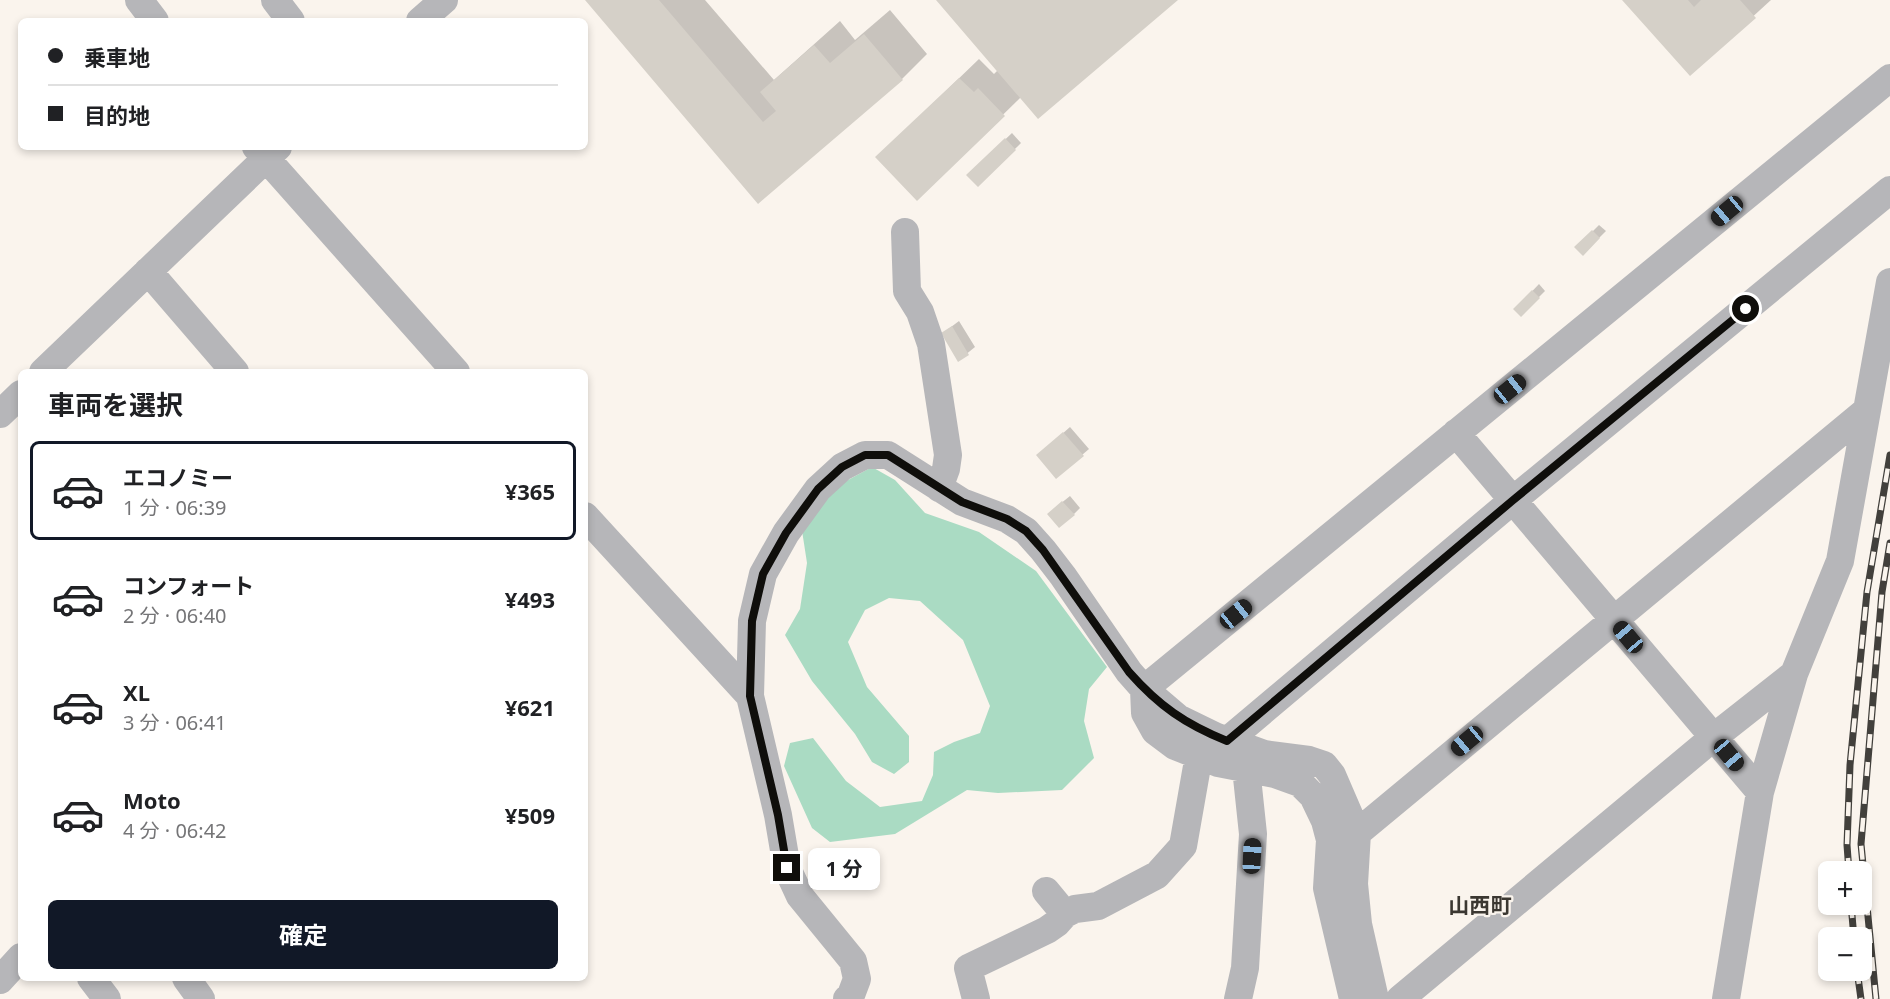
<!DOCTYPE html>
<html lang="ja">
<meta charset="utf-8">
<style>
:root{--surface:#fff;--page:#f2f2f2;--text:#202124;--muted:#757577;--line:#e0e0e0;--accent:#111827}
body{margin:0;font-family:"Noto Sans","Noto Sans JP",sans-serif;background:var(--page);color:var(--text);height:100vh;display:flex;flex-direction:column;font-size:22px;white-space:nowrap}
*{box-sizing:border-box;margin:0}
p{font-size:20px;color:var(--muted)}
.icon{flex:none;width:33px;height:33px;fill:none;stroke:currentColor;stroke-width:2;stroke-linecap:round;stroke-linejoin:round}
.map{position:relative;flex:1;overflow:hidden}
.sheet{position:absolute;left:18px;top:369px;width:570px;height:612px;display:flex;flex-direction:column;background:var(--surface);border-radius:9px;box-shadow:0 3px 9px #0003}
.sheet>*{flex:none}
.guide{position:absolute;left:18px;top:18px;width:570px;height:132px;border-radius:9px;box-shadow:0 3px 9px #0003;display:grid;align-content:center;height:132px;padding:0 30px;background:var(--surface)}
.buttons{position:absolute;left:1818px;top:861px;display:grid;gap:12px}
.buttons a{display:grid;place-items:center;width:54px;height:54px;border-radius:9px;background:var(--surface);box-shadow:0 3px 9px #0003;font-size:30px}
.end{position:absolute;width:27px;height:27px;margin:-14px;border:8px solid #0f0e0b;background:#fff;box-shadow:0 0 0 3px #fff}
.from{border-radius:50%}
.bubble{position:absolute;height:42px;border-radius:9px;background:var(--surface);box-shadow:0 3px 9px #0003;font-size:20px;font-weight:700;line-height:42px;text-align:center}
.car{position:absolute;width:18px;height:36px;margin:-18px -9px;border-radius:8px;box-shadow:0 0 4px 2px #0007;background:linear-gradient(#222 24%,#8ab4d8 0 40%,#222 0 76%,#8ab4d8 0 86%,#222 0)}
.guide b{display:flex;align-items:center;gap:21px;height:57px;font-size:22px}
.guide b+b{border-top:2px solid var(--line)}
.guide i{width:15px;height:15px;background:var(--text)}
ul{padding:0;list-style:none}
li{display:flex;align-items:center;gap:18px;height:99px;margin:0 12px 9px;padding:0 18px;border:3px solid transparent;border-radius:9px}
li div{flex:1}
li b{display:block;font-size:22px}
li em{font-style:normal;font-weight:700}
li.current{border-color:var(--accent)}
li>.icon{width:54px;height:54px;stroke-width:1.5}
h2{padding:0 30px;font-size:27px;line-height:72px}
.action{display:flex;gap:12px;margin-top:auto;padding:12px 30px}
.action a{flex:1;height:69px;border-radius:9px;background:var(--accent);color:#fff;font-size:24px;font-weight:700;line-height:69px;text-align:center}
.map>svg:first-child{display:block}
.green{fill:#aadbc3}
.shadow{fill:#0003}
.building{fill:#d5d0c8}
.lines{fill:none;stroke-linecap:round;stroke-linejoin:round}
.street{stroke:#b6b6b9;stroke-width:28}
.rail-casing{stroke:#42403c;stroke-width:7}
.rail{stroke:#faf4ed;stroke-width:4.5;stroke-dasharray:14;stroke-linecap:butt}
.route{stroke:#0f0e0b;stroke-width:8}
.labels{text-anchor:middle;dominant-baseline:central;stroke-width:4.5;stroke-linejoin:round;paint-order:stroke}
.quarter-label{font-size:21px;font-weight:bold;fill:#3b3731;stroke:#faf4ed}
</style>
<div class="map">
<svg width="1890" height="999" viewBox="0 0 1890 999">
<rect width="100%" height="100%" fill="#faf4ed"/>
<path class="green" d="M872,467l23,13 30,33 54,19 57,39 71,96 -18,22 -5,32 10,37 -32,32 -64,3 -31,-3 -72,44 -65,8 -18,-14 -28,-62 6,-23 23,-5 33,43 34,26 42,-6 11,-26 1,-23 20,-10 26,-9 10,-27 -27,-66 -43,-39 -31,-3 -24,12 -17,32 19,45 42,49v26l-15,12 -22,-12 -17,-28 -43,-53 -27,-46 15,-26 7,-46 -6,-39 23,-31z"/>
<path class="shadow" d="M587,0h118l69,80 66,-59 15,19 35,-30 37,44 -25,25 -144,122z
M938,0h238l-155,97 -104,102 -20,-61 82,-79 15,15 4,-4z
M1624,0h147l-81,74z
M1012,133l9,10 -43,42 -10,-10z
M1599,225l7,6 -23,23 -6,-7z
M1539,284l6,7 -24,24 -6,-6z
M959,321l16,26 -16,13 -16,-27z
M1070,427l19,22 -7,6 -37,-6z
M1070,496l10,12 -6,6 -19,-6z"/>
<path class="building" d="M585,0h74l104,122 13,-11 -16,-19 54,-47 16,18 34,-29 39,46 -145,124z
M936,0h242l-140,119z
M1622,0h66l6,7 7,-7h39l16,18 -66,58z
M959,78l15,14 4,-4 27,28 -88,85 -42,-44z
M1005,138l11,12 -38,37 -12,-12z
M1592,230l8,8 -17,18 -9,-9z
M1532,290l8,8 -19,19 -8,-8z
M952,326l17,29 -11,7 -17,-29z
M1063,432l21,24 -28,23 -20,-24z
M1062,501l13,14 -16,13 -12,-14z"/>
<g class="lines">
<path class="street" d="M139,0l16,21
M275,0l16,21
M420,21l24,-21
M256,147l200,225
M905,232l2,59 13,21 11,32 17,111 -2,14 -7,19
M148,271l87,101
M43,372l235,-225
M0,414l21,-20
M1456,433l304,359
M585,516l165,180 28,119 9,53 13,28 53,65 4,18 -6,16 -4,4
M750,696l2,-75 11,-47 23,-41 32,-44 24,-22 23,-12h23l74,47 45,17 19,12 17,19 20,26 66,96 15,17 34,29 39,19 47,17 45,6 15,5 8,10 25,58 -3,51 4,40 17,75
M1227,741l285,-240 378,-311
M1357,833l509,-422
M1046,891l19,23
M91,978l16,21
M186,978l15,21
M0,980l21,-23
M976,999l-8,-31 79,-38 10,-7 8,-9 10,-5 23,-3 59,-31 26,-29 16,-91
M1238,999l7,-31 8,-134 -7,-66
M1353,999l-26,-111 3,-48 -5,-19 -12,-25 -13,-13 -25,-9 -57,-11 -43,-17 -20,-15 -10,-18 -1,-24 746,-611
M1400,999l314,-262 80,-63
M1726,999l34,-207 34,-118 46,-113 50,-279"/>
<g class="rail-casing">
<path id="rail" d="M1849,872l-2,-27 3,-80 17,-173 23,-137
M1851,904l3,34
M1857,970l4,29
M1876,999l-15,-155 21,-252 8,-49"/>
</g>
<use href="#rail" class="rail"/>
</g>
<g class="lines">
<path class="route" d="M787,868l-9,-53 -28,-119 2,-75 11,-47 23,-41 32,-44 24,-22 23,-12h23l74,47 45,17 19,12 17,19 86,122c30,34 56,52 98,69l285,-240 234,-192"/>
</g>
<g class="labels">
<g class="quarter-label">
<text x="1480" y="905">山西町</text>
</g>
</g>
</svg>
<div class="buttons">
<a>+</a>
<a>−</a>
</div>
<i class="end from" style="left:1746px;top:309px"></i>
<i class="end" style="left:787px;top:868px"></i>
<div class="bubble" style="left:808px;top:848px;width:72px">1 分</div>
<i class="car" style="left:1727px;top:211px;rotate:230deg"></i>
<i class="car" style="left:1510px;top:389px;rotate:51deg"></i>
<i class="car" style="left:1236px;top:614px;rotate:51deg"></i>
<i class="car" style="left:1628px;top:637px;rotate:320deg"></i>
<i class="car" style="left:1467px;top:741px;rotate:230deg"></i>
<i class="car" style="left:1729px;top:755px;rotate:140deg"></i>
<i class="car" style="left:1252px;top:856px;rotate:3deg"></i>
<div class="guide">
<b><i class="from"></i>乗車地</b>
<b><i></i>目的地</b>
</div>
<section class="sheet">
<h2>車両を選択</h2>
<ul>
<li class="current"><svg class="icon" aria-label="car" viewBox="0 0 24 24"><path d="M5 17H2v-5l4-1 3-4h7l3 4 3 1v5h-3M9 17h6M6 11h13"/><circle cx="7" cy="17" r="2"/><circle cx="17" cy="17" r="2"/></svg><div><b>エコノミー</b><p>1 分 · 06:39</p></div><em>¥365</em></li>
<li><svg class="icon" aria-label="car" viewBox="0 0 24 24"><path d="M5 17H2v-5l4-1 3-4h7l3 4 3 1v5h-3M9 17h6M6 11h13"/><circle cx="7" cy="17" r="2"/><circle cx="17" cy="17" r="2"/></svg><div><b>コンフォート</b><p>2 分 · 06:40</p></div><em>¥493</em></li>
<li><svg class="icon" aria-label="car" viewBox="0 0 24 24"><path d="M5 17H2v-5l4-1 3-4h7l3 4 3 1v5h-3M9 17h6M6 11h13"/><circle cx="7" cy="17" r="2"/><circle cx="17" cy="17" r="2"/></svg><div><b>XL</b><p>3 分 · 06:41</p></div><em>¥621</em></li>
<li><svg class="icon" aria-label="car" viewBox="0 0 24 24"><path d="M5 17H2v-5l4-1 3-4h7l3 4 3 1v5h-3M9 17h6M6 11h13"/><circle cx="7" cy="17" r="2"/><circle cx="17" cy="17" r="2"/></svg><div><b>Moto</b><p>4 分 · 06:42</p></div><em>¥509</em></li>
</ul>
<div class="action"><a>確定</a></div>
</section>
</div>
